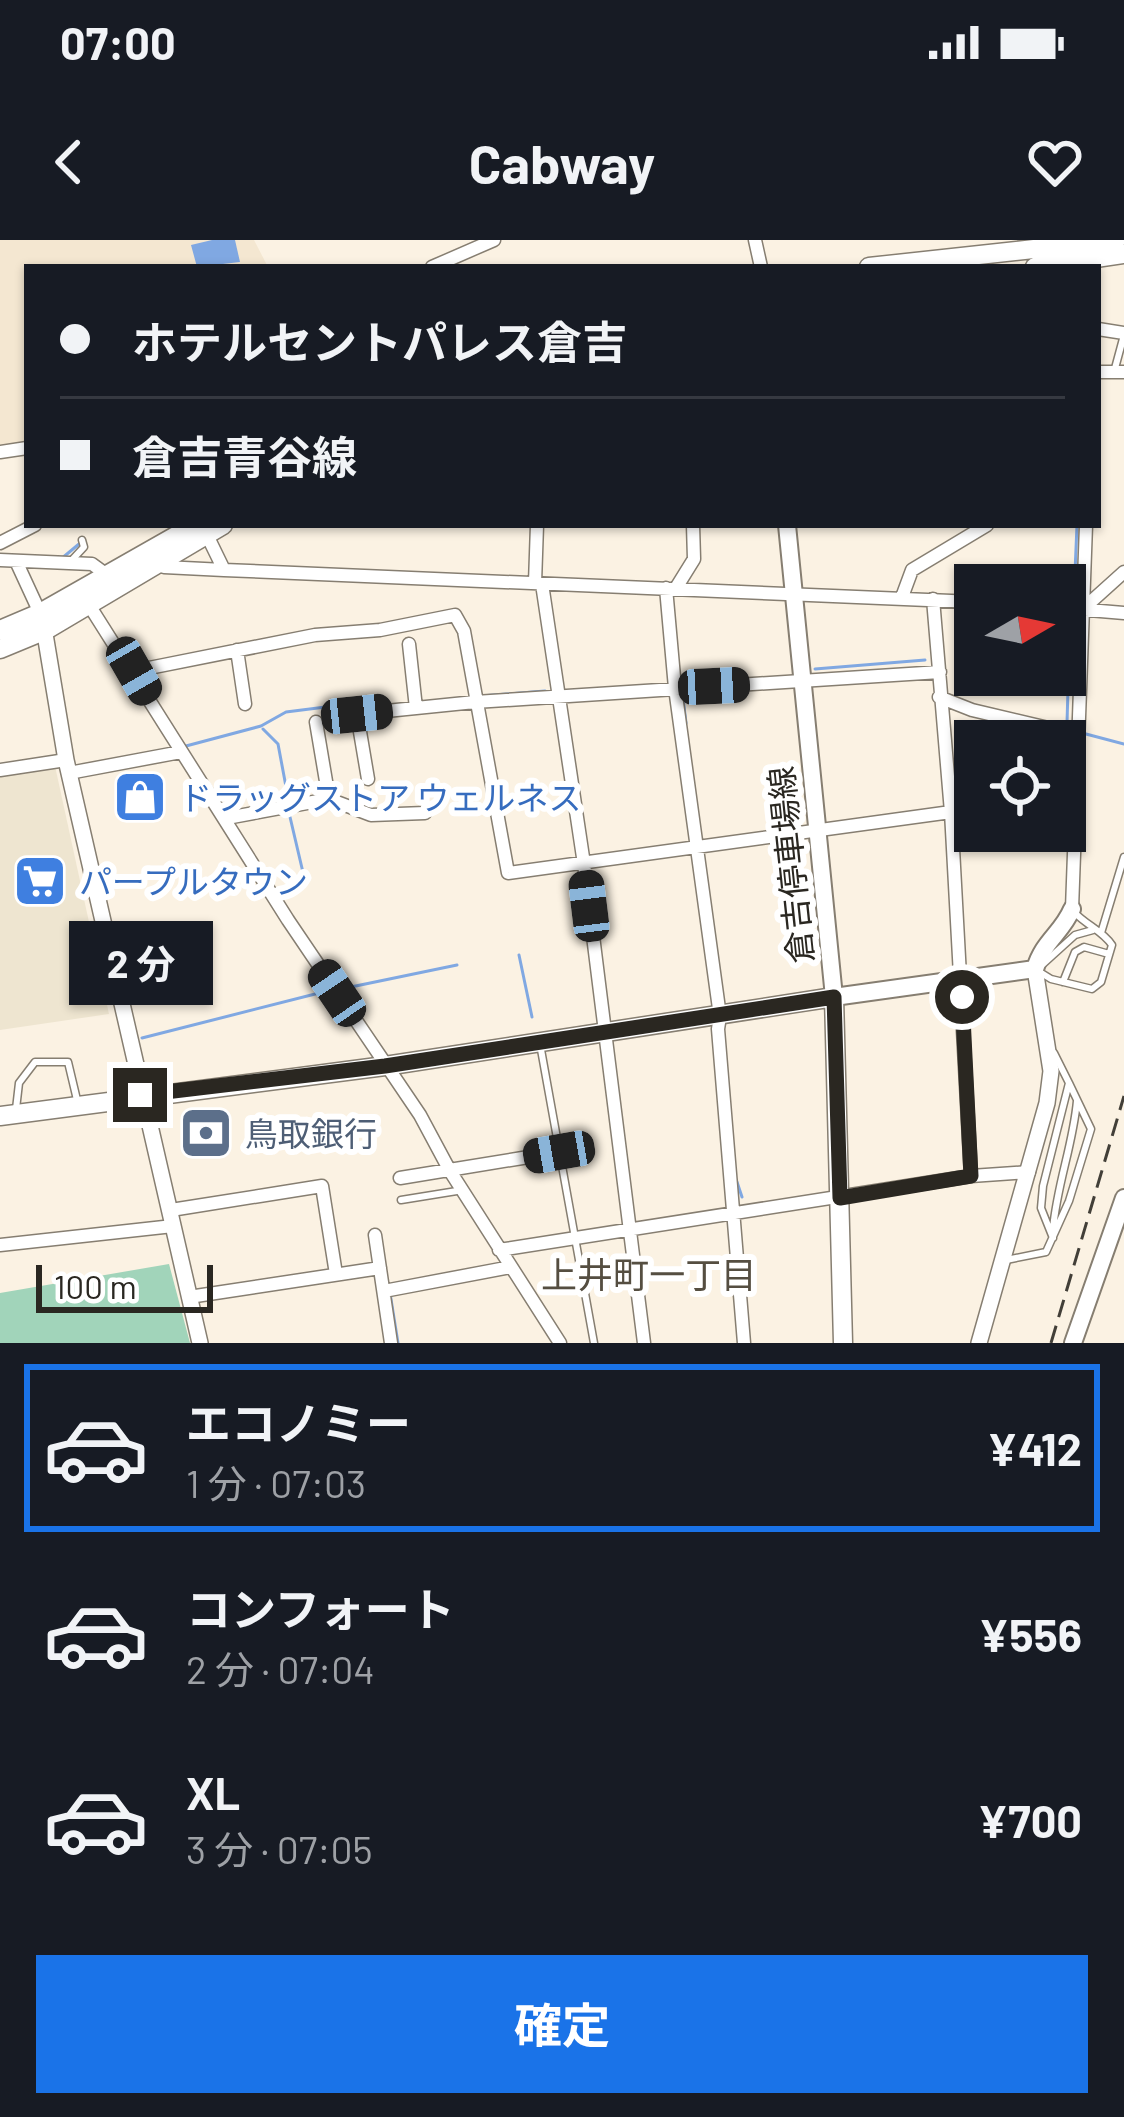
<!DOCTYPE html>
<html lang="ja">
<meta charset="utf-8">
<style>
:root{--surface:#171b24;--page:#20242c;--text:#f1f3f6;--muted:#9ea1a6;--line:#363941;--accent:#1a73e8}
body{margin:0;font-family:Barlow,"Noto Sans JP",sans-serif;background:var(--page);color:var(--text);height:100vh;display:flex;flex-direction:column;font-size:45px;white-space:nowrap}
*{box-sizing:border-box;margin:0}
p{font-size:39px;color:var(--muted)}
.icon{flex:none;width:66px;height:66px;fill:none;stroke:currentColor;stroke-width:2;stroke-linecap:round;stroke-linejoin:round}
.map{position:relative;height:1103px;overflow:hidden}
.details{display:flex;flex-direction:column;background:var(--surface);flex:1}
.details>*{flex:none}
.top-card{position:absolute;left:24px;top:24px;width:1077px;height:264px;border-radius:0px;box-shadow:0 3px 9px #0004;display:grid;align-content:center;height:264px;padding:0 36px;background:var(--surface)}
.needle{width:78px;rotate:81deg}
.fabs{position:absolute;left:954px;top:324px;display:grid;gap:24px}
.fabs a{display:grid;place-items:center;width:132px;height:132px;border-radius:0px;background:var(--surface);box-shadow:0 3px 9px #0004;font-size:60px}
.scale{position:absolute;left:36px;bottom:30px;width:177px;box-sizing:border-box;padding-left:12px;border:6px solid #2a2721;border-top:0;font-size:33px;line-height:42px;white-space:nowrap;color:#2a2721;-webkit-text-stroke:9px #fff;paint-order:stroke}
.end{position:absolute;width:54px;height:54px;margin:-27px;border:15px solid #2a2721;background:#fff;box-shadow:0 0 0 6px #fff}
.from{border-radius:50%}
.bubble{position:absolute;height:84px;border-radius:0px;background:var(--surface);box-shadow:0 3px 9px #0004;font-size:39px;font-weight:700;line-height:84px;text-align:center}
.car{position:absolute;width:36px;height:72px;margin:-36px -18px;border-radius:15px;box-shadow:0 0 9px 3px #0007;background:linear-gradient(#222 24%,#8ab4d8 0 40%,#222 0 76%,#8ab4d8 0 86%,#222 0)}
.top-card b{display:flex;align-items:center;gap:42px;height:114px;font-size:45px}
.top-card b+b{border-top:3px solid var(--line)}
.top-card i{width:30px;height:30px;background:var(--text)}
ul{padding:21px 0 0;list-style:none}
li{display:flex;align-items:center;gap:36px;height:168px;margin:0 24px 18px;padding:0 12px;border:6px solid transparent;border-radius:0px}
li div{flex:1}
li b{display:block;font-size:45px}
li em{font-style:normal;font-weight:700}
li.selected{border-color:var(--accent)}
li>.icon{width:108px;height:108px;stroke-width:1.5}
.cta{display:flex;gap:24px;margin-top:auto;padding:24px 36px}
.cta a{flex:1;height:138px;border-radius:0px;background:var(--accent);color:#fff;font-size:48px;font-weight:700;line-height:138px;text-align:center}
.status{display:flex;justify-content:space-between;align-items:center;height:84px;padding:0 60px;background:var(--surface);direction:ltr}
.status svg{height:33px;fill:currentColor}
header{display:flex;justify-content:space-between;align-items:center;height:156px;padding:0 36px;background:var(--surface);font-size:54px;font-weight:700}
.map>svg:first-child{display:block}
.commercial{fill:#eee5d0}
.built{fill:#f4e7d1}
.garden{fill:#a1d4ba}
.water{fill:#80a8e2}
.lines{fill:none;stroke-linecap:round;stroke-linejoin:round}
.stream{stroke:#80a8e2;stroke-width:3}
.service-casing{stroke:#867e71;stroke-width:9}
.minor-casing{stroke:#867e71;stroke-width:15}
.tertiary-casing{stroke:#867e71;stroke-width:18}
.secondary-casing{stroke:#867e71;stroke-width:20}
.primary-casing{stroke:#867e71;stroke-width:21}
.trunk-casing{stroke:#867e71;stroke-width:21}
.service{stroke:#fff;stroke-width:6}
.minor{stroke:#fff;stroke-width:12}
.tertiary{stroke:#fff;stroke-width:15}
.secondary{stroke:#fff;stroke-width:16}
.primary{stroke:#fff;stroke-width:18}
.trunk{stroke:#fff;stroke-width:18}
.rail{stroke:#423f38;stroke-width:3;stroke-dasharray:18 9;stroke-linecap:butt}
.route{stroke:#2a2721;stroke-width:15}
.labels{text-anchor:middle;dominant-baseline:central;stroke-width:12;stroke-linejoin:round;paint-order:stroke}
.shop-label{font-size:33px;fill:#366cbe;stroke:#fff;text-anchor:start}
.street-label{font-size:33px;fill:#2a2721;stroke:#fff}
.service-label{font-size:33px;fill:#4e5e75;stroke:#fff;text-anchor:start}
.neighbourhood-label{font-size:36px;fill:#554e41;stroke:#fff}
</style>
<div class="status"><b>07:00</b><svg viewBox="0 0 49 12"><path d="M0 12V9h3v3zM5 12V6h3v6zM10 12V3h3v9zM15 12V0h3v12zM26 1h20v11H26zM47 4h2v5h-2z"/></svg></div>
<header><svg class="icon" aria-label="back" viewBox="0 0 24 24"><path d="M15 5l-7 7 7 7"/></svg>Cabway<svg class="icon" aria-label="heart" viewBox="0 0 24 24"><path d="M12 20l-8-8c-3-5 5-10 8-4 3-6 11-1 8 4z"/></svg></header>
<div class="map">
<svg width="1124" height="1103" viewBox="0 0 1124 1103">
<rect width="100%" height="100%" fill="#fbf2e3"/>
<path class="commercial" d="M55,526l54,248 -109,16v-256z"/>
<path class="built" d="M0,0h254l14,27h-241v179l-27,4z"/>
<path class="garden" d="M169,1024l21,79h-190v-50z"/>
<path class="water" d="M212,0h23l5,22 -43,5 -6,-22z"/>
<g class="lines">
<path class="stream" d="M61,319l18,-15
M1074,356l3,-71
M815,429l110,-9
M481,456l64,-5
M683,458l3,25
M1067,483l3,-103
M263,489l15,15 9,48
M1086,494l38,10
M1065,497v30
M186,506l75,-20 25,-14 87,-11
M290,577l15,64
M519,715l13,62
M346,748l111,-23
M142,798l185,-47
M737,942l5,15
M390,1053l8,50"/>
<g class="service-casing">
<path id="service" d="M1114,132l10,-37
M71,321l13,-14 -2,-7
M1101,693l23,-76
M1043,724l32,-29 18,-5
M1038,731l13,8 41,10 9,-7 11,-37c-9,-14 -26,-20 -38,-33
M1063,742l12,-30 9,-5 25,7
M540,804l54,299
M16,869l3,-26 16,-21h33l10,42
M401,960l62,-10
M1053,989c4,-45 20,-84 24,-128
M1053,998l-12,-30 2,-22 26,-103 -15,-30
M1006,1020l40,-8 23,-51 22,-72 -22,-46"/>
</g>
<g class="minor-casing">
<path id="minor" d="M755,0l6,27
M432,27l62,-27
M1098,89l26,4
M1098,132h26
M0,212l27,-4
M205,291l19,39 751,32
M0,303l35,-18
M0,320l92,4 15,11
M16,321l24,52
M159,322l5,5 60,3
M535,343l2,-58
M542,344l42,280 60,479
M666,348l9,100 45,328 -2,13 26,314
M676,348l18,-29 -1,-34
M902,357l10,-27 75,-45
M933,359l18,213 20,364 58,-4
M89,365l199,315 132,195 30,56 110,172
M1065,368l59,5
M1084,368l40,-36
M409,404l7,64
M237,410l8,54
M134,431l181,-36 65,-5 75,-15 9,16 44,242 443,-61 24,1
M939,457l33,13 106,25
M316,482l13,77
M0,530l66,-10
M69,533l112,-21
M368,539l-11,-65 118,-12 465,-30
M227,578l102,-19 42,16 54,-2
M1072,669l14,-384
M400,938l159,-26
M171,970l151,-24 14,88
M375,995l16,108
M0,1005l173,-19
M499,1010l472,-74
M384,1051l127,-24
M189,1057l191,-29"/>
</g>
<g class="tertiary-casing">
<path id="tertiary" d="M43,382l23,138 134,583
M979,1103l68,-240 4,-32 -16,-102"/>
</g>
<g class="secondary-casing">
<path id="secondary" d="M787,285l47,472 201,-28c8,-28 27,-36 37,-60
M1073,1103l51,-145"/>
</g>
<g class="primary-casing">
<path id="primary" d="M0,876l385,-50 449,-69 9,346"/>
</g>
<g class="trunk-casing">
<path id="trunk" d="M869,27l247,-27
M1035,27l89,-13
M0,390l40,-17 155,-88
M0,409l46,-19 177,-105"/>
</g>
<use href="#service" class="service"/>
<use href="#minor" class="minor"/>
<use href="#tertiary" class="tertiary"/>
<use href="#secondary" class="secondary"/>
<use href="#primary" class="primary"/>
<use href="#trunk" class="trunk"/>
<path class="rail" d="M1051,1103l73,-247"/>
</g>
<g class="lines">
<path class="route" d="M140,855l245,-29 449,-69 6,201 131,-22 -9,-179"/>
</g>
<defs>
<g id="shop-square" transform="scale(2.7)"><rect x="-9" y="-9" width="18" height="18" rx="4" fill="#3f7fe0" stroke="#fff"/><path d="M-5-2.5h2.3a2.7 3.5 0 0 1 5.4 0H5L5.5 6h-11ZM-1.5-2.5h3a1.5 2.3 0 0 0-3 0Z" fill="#fff"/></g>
<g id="supermarket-square" transform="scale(2.7)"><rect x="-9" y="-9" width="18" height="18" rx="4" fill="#3f7fe0" stroke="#fff"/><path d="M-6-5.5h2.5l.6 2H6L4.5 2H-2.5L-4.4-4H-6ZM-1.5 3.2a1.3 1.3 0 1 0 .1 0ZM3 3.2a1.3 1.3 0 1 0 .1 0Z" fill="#fff"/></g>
<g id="bank-square" transform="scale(2.7)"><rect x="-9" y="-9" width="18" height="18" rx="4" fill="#5c6f8a" stroke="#fff"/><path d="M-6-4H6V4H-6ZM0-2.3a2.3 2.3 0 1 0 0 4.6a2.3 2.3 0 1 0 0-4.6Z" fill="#fff"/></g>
</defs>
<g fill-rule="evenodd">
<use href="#shop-square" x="140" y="557"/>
<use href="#supermarket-square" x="40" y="641"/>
<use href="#bank-square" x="206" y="893"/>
</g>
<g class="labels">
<g class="shop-label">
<text x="179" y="557">ドラッグストア ウェルネス</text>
<text x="79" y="641">パープルタウン</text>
</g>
<g class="street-label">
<text transform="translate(790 625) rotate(-96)">倉吉停車場線</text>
</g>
<g class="service-label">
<text x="245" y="893">鳥取銀行</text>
</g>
<g class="neighbourhood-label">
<text x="649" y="1033">上井町一丁目</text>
</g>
</g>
</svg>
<div class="fabs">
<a><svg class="needle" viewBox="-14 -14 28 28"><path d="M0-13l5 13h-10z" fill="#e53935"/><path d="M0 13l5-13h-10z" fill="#9ea1a6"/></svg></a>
<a><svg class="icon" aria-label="locate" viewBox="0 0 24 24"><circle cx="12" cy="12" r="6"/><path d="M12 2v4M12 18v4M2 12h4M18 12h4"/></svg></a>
</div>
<div class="scale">100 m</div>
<i class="end from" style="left:962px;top:757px"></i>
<i class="end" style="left:140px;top:855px"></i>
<div class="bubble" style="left:69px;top:681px;width:144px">2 分</div>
<i class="car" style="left:134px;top:431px;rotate:150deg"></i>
<i class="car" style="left:714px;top:446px;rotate:87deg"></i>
<i class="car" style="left:357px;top:474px;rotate:84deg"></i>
<i class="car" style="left:589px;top:666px;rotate:353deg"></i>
<i class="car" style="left:337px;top:753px;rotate:326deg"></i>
<i class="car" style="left:559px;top:912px;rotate:260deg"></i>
<div class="top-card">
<b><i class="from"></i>ホテルセントパレス倉吉</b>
<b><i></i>倉吉青谷線</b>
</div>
</div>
<section class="details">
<ul>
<li class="selected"><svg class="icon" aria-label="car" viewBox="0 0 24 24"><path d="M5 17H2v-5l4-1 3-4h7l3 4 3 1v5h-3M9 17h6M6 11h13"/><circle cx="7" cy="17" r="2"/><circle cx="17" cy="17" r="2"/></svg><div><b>エコノミー</b><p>1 分 · 07:03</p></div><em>¥412</em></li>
<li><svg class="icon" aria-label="car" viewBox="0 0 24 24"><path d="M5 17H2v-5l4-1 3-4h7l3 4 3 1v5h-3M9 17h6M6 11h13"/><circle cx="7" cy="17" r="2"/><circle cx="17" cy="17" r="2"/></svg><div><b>コンフォート</b><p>2 分 · 07:04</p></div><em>¥556</em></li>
<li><svg class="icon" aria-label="car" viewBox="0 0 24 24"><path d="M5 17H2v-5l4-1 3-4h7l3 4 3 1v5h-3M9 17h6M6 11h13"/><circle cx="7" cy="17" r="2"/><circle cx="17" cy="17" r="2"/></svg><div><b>XL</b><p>3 分 · 07:05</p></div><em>¥700</em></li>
</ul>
<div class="cta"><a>確定</a></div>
</section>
